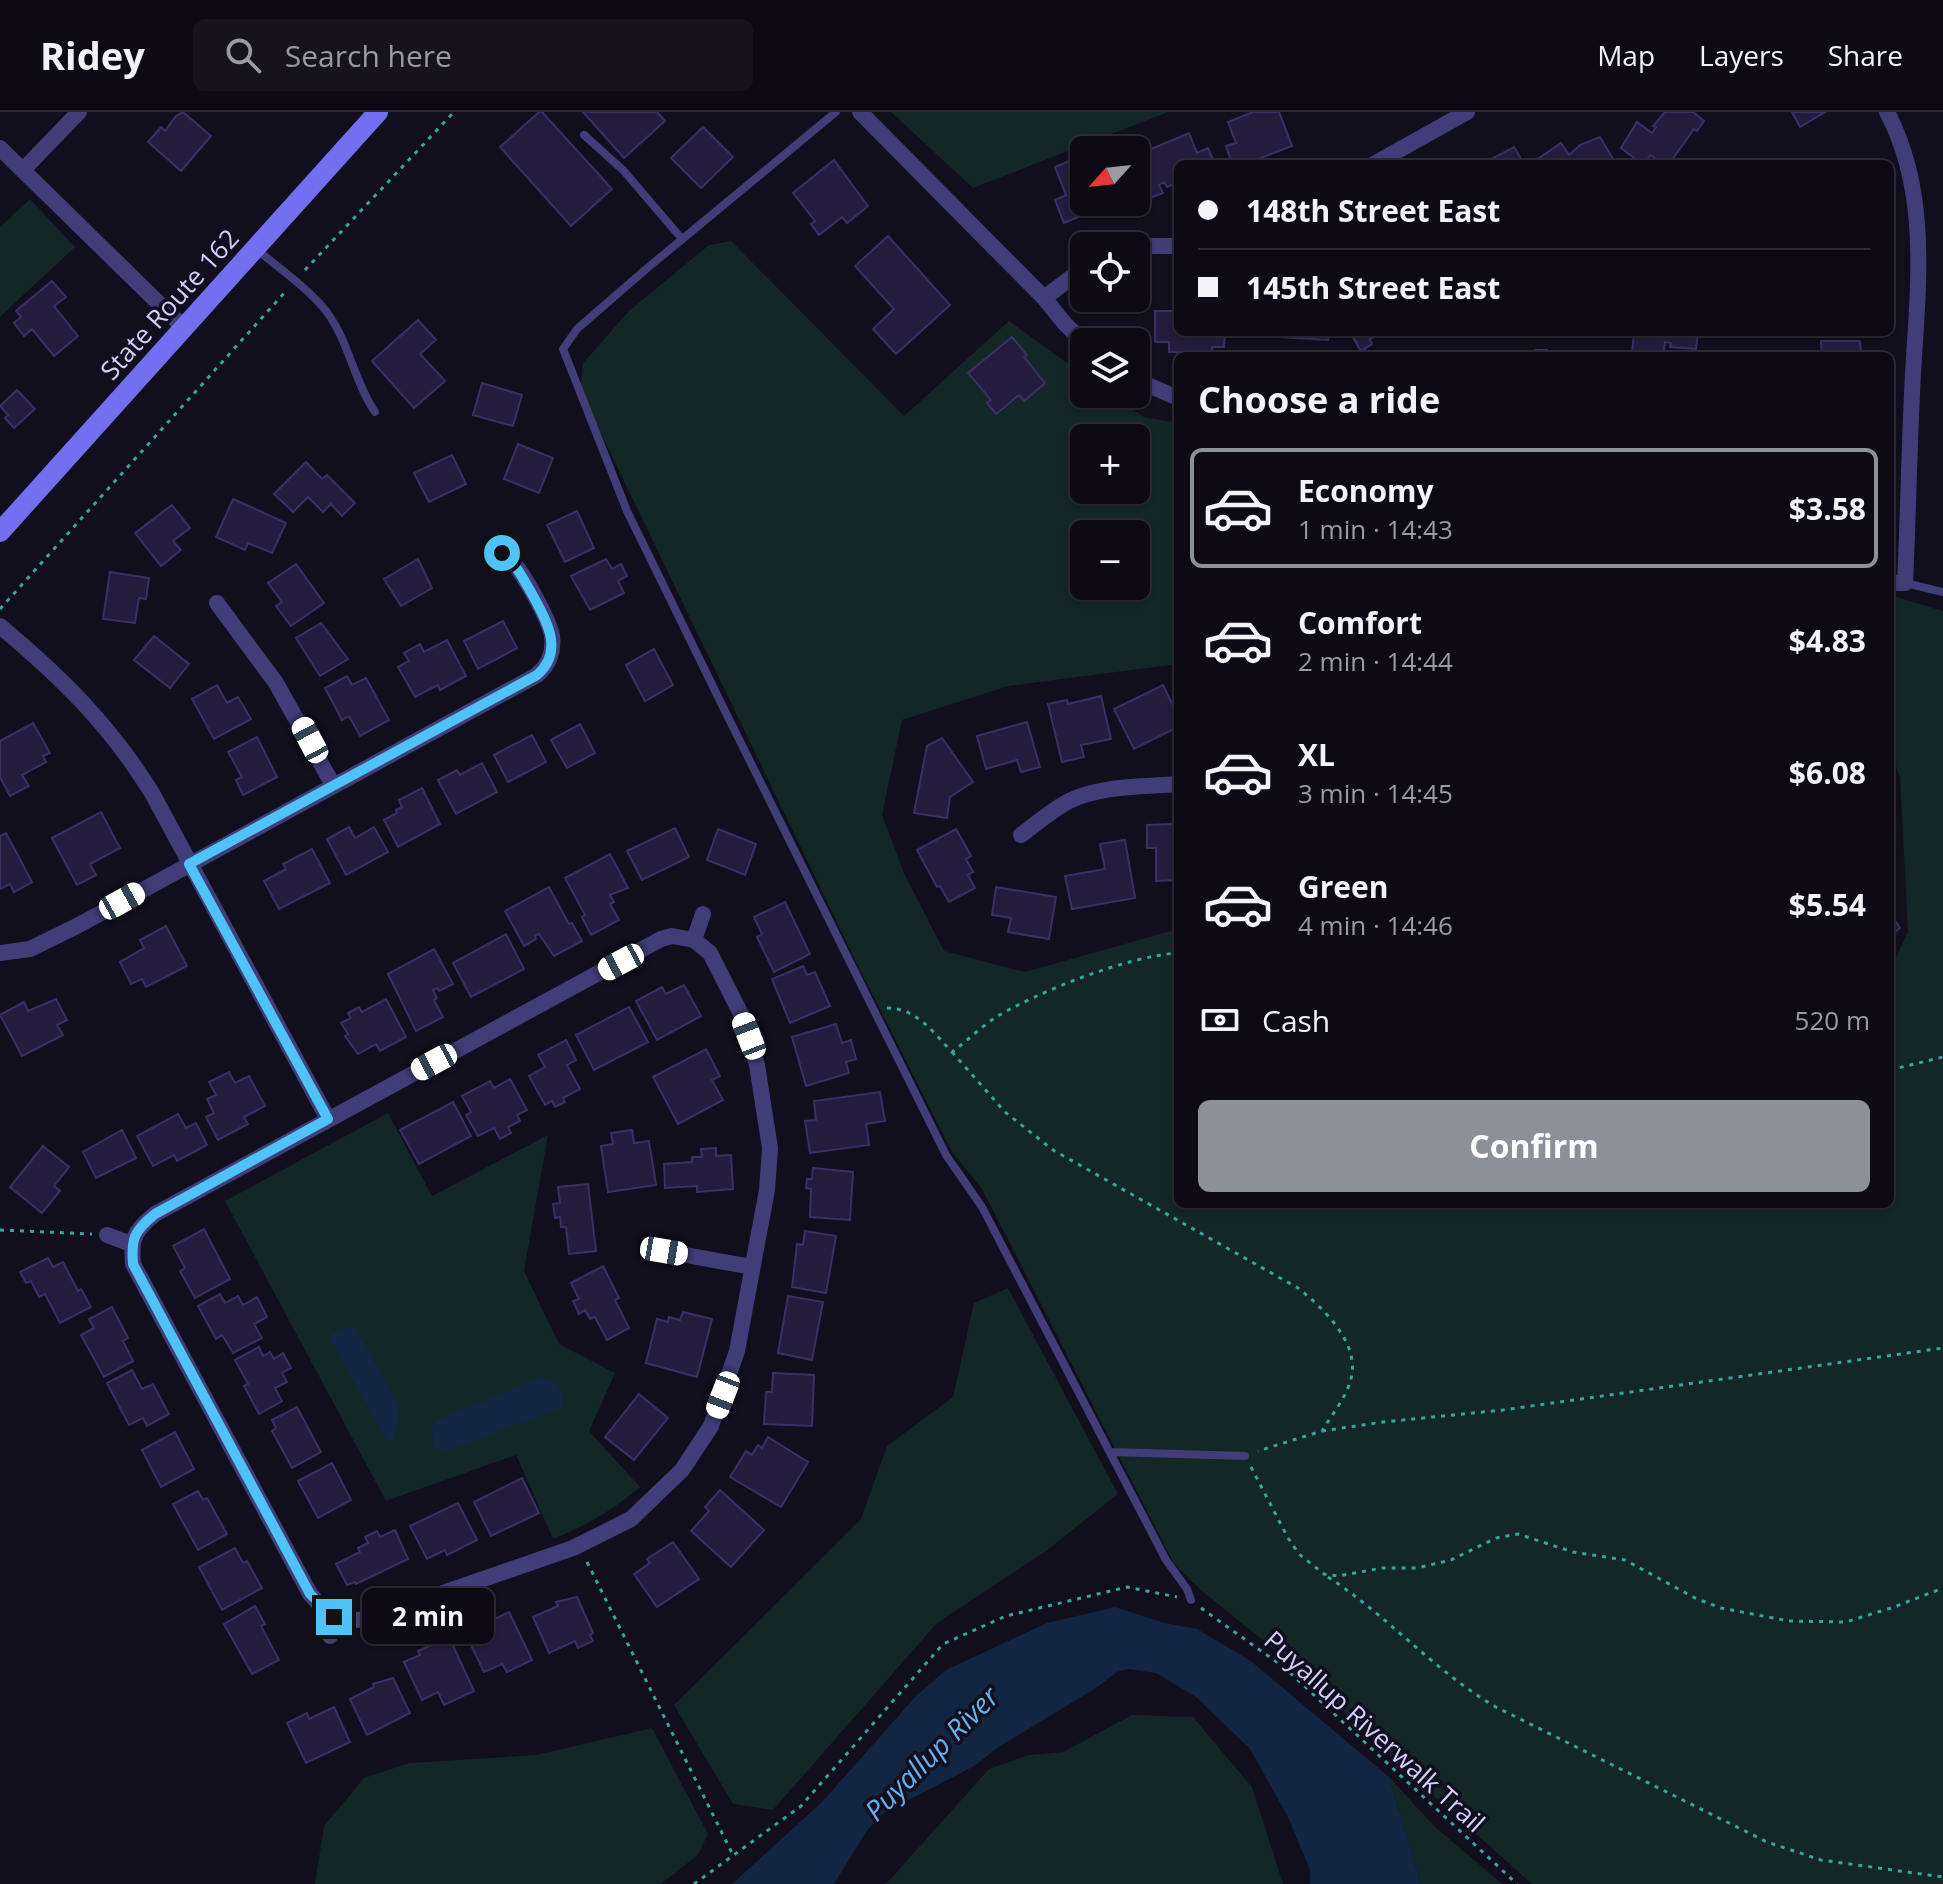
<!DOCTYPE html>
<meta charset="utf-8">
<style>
:root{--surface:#0d0a16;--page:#16131f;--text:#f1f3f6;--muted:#9a9aa1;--line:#2d2b35;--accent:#8c9099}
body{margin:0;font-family:"Open Sans",sans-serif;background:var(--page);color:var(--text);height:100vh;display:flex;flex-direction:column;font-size:30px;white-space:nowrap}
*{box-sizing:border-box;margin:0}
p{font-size:26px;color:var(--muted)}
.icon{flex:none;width:44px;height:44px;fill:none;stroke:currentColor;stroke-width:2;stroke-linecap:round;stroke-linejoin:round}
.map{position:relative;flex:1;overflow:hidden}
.side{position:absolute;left:1174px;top:240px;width:720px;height:856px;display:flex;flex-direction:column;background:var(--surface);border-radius:12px;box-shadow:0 2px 6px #0004,0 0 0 2px var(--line)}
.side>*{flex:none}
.guide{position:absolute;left:1174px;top:48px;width:720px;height:176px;border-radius:12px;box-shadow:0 2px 6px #0004,0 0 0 2px var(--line);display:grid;align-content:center;height:176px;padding:0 24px;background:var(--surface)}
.needle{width:52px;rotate:243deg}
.tools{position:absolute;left:1070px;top:24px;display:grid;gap:16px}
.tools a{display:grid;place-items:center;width:80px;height:80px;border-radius:12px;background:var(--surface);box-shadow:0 2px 6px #0004,0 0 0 2px var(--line);font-size:40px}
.end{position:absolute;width:36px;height:36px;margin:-18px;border:10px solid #4fc3f7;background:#111;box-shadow:0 0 0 4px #111}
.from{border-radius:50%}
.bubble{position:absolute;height:56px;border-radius:12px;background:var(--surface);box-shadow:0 2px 6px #0004,0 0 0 2px var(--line);font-size:26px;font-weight:700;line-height:56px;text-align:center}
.car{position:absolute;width:24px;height:48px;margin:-24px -12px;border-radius:10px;box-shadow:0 0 6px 2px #0007;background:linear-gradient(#fff 24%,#345 0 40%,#fff 0 76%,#345 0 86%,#fff 0)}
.guide b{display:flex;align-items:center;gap:28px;height:76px;font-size:30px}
.guide b+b{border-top:2px solid var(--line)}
.guide i{width:20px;height:20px;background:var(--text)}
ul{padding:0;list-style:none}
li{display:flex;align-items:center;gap:24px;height:120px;margin:0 16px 12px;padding:0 8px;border:4px solid transparent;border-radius:12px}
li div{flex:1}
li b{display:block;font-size:30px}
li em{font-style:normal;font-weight:700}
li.current{border-color:var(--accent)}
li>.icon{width:72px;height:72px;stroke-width:1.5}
h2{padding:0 24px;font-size:36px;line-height:96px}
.pay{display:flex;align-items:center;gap:20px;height:88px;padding:0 24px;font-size:30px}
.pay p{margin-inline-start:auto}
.cta{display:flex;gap:16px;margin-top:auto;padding:16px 24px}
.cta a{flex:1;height:92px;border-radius:12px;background:var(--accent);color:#fff;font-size:32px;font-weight:700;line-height:92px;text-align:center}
header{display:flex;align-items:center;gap:48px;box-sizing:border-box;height:112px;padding:0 40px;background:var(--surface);border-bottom:2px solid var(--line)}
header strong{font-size:38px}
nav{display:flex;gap:44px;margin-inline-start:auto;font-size:28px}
.search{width:560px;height:72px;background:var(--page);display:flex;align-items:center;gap:20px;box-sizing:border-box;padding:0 28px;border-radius:12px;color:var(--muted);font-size:30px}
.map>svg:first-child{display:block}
.green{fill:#122726;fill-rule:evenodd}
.water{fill:#122542}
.building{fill:#231c3d;stroke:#3b3066;stroke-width:2}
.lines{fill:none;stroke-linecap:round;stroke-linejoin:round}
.path{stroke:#39a59f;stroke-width:3;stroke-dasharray:4 6;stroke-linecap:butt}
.lane{stroke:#403d78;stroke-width:8}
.street{stroke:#403d78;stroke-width:16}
.secondary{stroke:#736ff1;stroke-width:20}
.route{stroke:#4fc3f7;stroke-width:10}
.labels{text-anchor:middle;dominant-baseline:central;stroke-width:7;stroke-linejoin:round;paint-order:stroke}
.street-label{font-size:26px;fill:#d4cffa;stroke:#110e1e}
.water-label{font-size:28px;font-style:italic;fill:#67b0f0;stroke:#110e1e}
</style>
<header>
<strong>Ridey</strong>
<div class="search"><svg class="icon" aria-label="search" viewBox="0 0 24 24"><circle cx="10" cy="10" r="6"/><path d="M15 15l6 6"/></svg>Search here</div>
<nav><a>Map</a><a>Layers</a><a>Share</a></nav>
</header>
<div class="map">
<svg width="1943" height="1772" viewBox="0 0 1943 1772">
<rect width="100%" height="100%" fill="#110e1e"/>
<path class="green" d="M891,0h277l-195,76z
M30,87l45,48 -75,70v-90z
M731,129l173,175 105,-95 75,54v19h27l33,23 34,6v241l-170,22 -106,34 -20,95 22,58 40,78 81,21 153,-43v275h712v-234l18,-38 -8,-155 -10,-27v-155l53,16v1273h-411l-112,-100 -112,-107 -106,-86 -28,-27 -192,-375 -30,-37 -92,-182 -280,-580 3,-27 46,-52 80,-66zM1084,326h52v52h-52zM1084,422h52v52h-52z
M388,1001l44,83 116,-61 -24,136 35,73 56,29 -26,58 51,56c-27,23 -54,39 -87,52l-37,-84 -130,46 -161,-300z
M1008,1176l110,206 -72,57 -109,72 -164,187 -40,-6 -59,-99 187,-186 26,-73 66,-49 21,-94z
M1132,1603l61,2 59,70 31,97h-397l103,-115 40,-14 34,-3z
M652,1616l56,106 -10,21 -37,29h-346l9,-58 40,-48 45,-15 127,-8z
M1389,1665l45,49 68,58h-81z"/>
<path class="water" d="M353,1212l47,84 -7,34 -7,-3 -56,-99 1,-6z
M540,1265l17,6 7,14 -3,11 -109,41 -12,1 -7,-4 -1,-22 5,-4z
M1115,1495l50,16 32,6 54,32 138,116 32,107h-111v-14l-22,-53 -38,-68 -54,-52 -40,-24 -28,-4 -11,3 -21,16 -99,60 -21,17 -92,48 -16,16 -34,55h-102l90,-82 94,-106 30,-26 101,-47z"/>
<path class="building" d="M183,0l28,24 -30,35 -33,-29 13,-15 4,4 11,-15z
M539,0h3l70,77 -41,37 -71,-79z
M583,0h74l8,9 -41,37z
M1253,0h26l13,34 -47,18h-13l-6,-18 10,-3 -8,-21z
M1665,0h28l11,9 -7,10 -3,-2 -25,35h-6l-12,-9 -9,9 -21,-16 16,-26 15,11 4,-6 -3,-1z
M1792,0h33l-25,15z
M703,15l30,30 -32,31 -30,-30z
M1189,21l8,20 11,-5 7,16h-37v18l-11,5 -3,-5 -5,3 4,8 -15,6 -12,-27v-19l5,-2 1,2z
M1600,25l16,27h-79l-2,-3 26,-18 8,12 11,-10z
M1514,35l10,17h-39l-1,-1z
M1076,46l2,6 6,-2v40h19l-10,4 2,4 -31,13 -9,-23 11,-5 -11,-28z
M834,48l34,46 -21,17 -5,-6 -23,18 -8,-11 4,-3 -22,-28z
M888,124l62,69 -54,49 -23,-25 21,-20 -39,-43z
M52,169l14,16 -12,9 24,30 -24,20 -22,-27 -8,7 -10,-13 7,-6 -5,-6z
M1155,199h23v21h47l-1,15h-12v5l-7,1 -36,-1v-10h-14z
M418,208l18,20 -16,14 25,27 -31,27 -42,-47z
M1280,220h48v8l-48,-3z
M1350,220h27l1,3 -8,4 2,5 -11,7z
M1634,220h64l-2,17 -26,-2 1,-4 -6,-1 -2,14h-21l-10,-3z
M1012,225l15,18 -3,2 21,26 -21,18 -5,-6 -23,19 -9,-11 4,-3 -23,-27z
M1821,229h39l1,15h-39z
M1535,238h12v3l54,1v2h-66z
M482,271l40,12 -9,31 -40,-11z
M17,278l18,19 -21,19 -9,-10 3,-3 -8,-9z
M518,332l35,14 -14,35 -35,-14z
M452,343l14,29 -37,18 -15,-29z
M306,350l16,17 5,-4 28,28 -13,13 -11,-12 -8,8 -15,-15 -15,15 -19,-18z
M233,387l53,24 -14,30 -24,-10 -3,7 -29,-13z
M172,393l18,23 -17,13 8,9 -20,16 -26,-33z
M577,399l17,37 -29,14 -18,-37z
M418,447l14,29 -31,18 -17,-27z
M606,447l6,10 9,-5 6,12 -9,5 6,12 -34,17 -19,-34z
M296,452l28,39 -33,23 -15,-20 6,-4 -14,-19z
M110,460l39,6 -3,21 -7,-1 -4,25 -32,-4z
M503,509l14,27 -39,21 -14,-28z
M321,511l27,36 -28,17 -24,-38z
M154,524l35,28 -19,24 -36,-28z
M447,528l19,36 -26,14 -2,-5 -23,12 -17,-30 11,-6 -5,-8 16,-9 4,8z
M654,537l19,36 -28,16 -19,-36z
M347,564l5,9 14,-7 23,42 -29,16 -11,-20 -7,4 -17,-32z
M217,573l10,18 11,-6 13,22 -37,20 -22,-40z
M1163,573l15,31v11l-44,22 -20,-40z
M1101,584l10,43 -30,6 3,12 -22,5 -14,-58 19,-4 1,4z
M1027,610l13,45 -19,5 -4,-12 -31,9 -9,-33z
M33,611l17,30 -7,3 3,6 -24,13 7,11 -19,10 -10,-19v-36z
M580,612l15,29 -28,15 -16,-28z
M532,623l14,27 -38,20 -14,-27z
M257,625l20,40 -34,18 -7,-15 6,-3 -14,-25z
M942,626l31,44 -23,15 -3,21 -33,-5 13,-67z
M482,651l15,29 -41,22 -18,-34 19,-10 3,5z
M422,676l18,36 -42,23 -14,-27 13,-7 -1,-3 6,-3 -3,-7z
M101,700l19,36 -30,16 6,11 -19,10 -25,-47z
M1174,712v19h4v37l-22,1v-33h-9v-23z
M349,715l6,11 19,-11 14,25 -42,23 -19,-36z
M675,716l14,29 -47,23 -15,-29z
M718,717l38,15 -11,31 -38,-15z
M956,717l15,27 -5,3 7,13 -5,3 7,13 -26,14 -9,-16 -3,1 -20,-37z
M6,721l26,49 -18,10 -4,-8 -10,5v-53z
M1125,728l10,58 -63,11 -7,-33 40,-7 -5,-25z
M312,737l18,34 -51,26 -15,-28 22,-12 -3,-5z
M610,742l18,34 -18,7 4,7 -4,2 9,16 -28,15 -9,-18 3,-2 -20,-37z
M549,775l20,37 3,-1 10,18 -28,15 -15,-22 -4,2 1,3 -12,7 -19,-35z
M996,775l60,10 -7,42 -41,-7 3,-14 -19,-3z
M785,790l25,52 -36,18 -17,-35 5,-3 -8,-17z
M1890,801l10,15 -10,8z
M166,814l21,40 -41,21 -4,-8 -11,5 -11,-22 24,-14 -4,-8z
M506,822l18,35 -53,28 -18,-34z
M434,837l19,35 -14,7 -2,-3 -4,2 4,8 -3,2 9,17 -27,14 -28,-57z
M803,854l4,9 8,-3 15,34 -40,17 -18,-44z
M684,873l17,31 -44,24 -21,-39 26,-14 4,7z
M56,887l11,21 -10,5 6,10 -41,21 -22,-41 24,-13 4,9z
M386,887l20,38 -26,14 -4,-7 -18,10 -13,-18 3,-2 -7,-11 10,-5 -3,-5 11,-6 3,5z
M629,895l19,35 -54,28 -18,-35z
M836,912l6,19 9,-3 5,19 -10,3 3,11 -43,13 -14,-49z
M566,928l10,20 -9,5 13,24 -17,9 2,4 -10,5 -3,-6 -7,4 -16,-29 16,-9 -7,-12z
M706,937l14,27 -8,4 11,20 -45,24 -25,-47z
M229,960l6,11 14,-7 16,30 -21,11 4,7 -30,16 -12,-23 8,-4 -7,-14 9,-4 -7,-13z
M510,967l17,31 -10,5 3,6 -12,6 3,6 -11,6 -6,-11 -16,8 -12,-21 5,-3 -9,-16 28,-15 4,7z
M880,980l5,29 -19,3 3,21 -59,8 -5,-32 11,-1 -2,-19z
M453,990l18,34 -52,28 -19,-34z
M178,1002l8,14 10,-5 11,22 -30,16 -3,-6 -21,11 -16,-30z
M122,1018l14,28 -40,20 -13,-26z
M632,1018l2,13 15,-2 7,44 -48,7 -7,-46 12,-2 -2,-11z
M43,1034l26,21 -15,19 6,5 -18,22 -32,-26z
M716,1036v8l15,-1 2,34 -36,3v-6l-32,2 -1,-24 28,-2v-5h10l-1,-8z
M813,1056l40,4 -3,48 -40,-3 1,-28 -5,-1 1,-9h5z
M588,1072l8,67 -27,3 -3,-27h-5l-1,-10 -5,1 -2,-14 7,-1 -2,-16z
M204,1117l26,50 -35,19 -15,-27 5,-3 -12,-22z
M805,1119l31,5 -10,57 -34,-6 5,-43 6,1z
M48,1146l5,9 10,-5 15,29 3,-2 10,18 -31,16 -15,-29 -6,3 -8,-16 -5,2 -6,-11z
M603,1154l16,32 -4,2 14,28 -22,12 -12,-23 -5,2 -5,-9 -6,4 -6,-13 6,-2 -8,-16z
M220,1182l5,9 13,-7 5,9 14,-8 10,20 -13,7 8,14 -29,15 -11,-18 -6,4 -18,-33z
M788,1184l35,6 -11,58 -34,-7z
M112,1195l16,31 -5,3 10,20 -29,16 -23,-42 13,-7 -5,-9z
M683,1200l29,7 -15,58 -51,-14 11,-44 11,3 1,-5 11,3z
M259,1235l4,9 7,-4 4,7 9,-6 8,15 -9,5 5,9 -12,6 7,13 -23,13 -15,-28 4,-2 -13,-24z
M132,1258l10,19 11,-5 16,30 -22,12 -4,-8 -14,7 -22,-42z
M773,1261l41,2 -2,51 -48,-2 2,-32h6z
M639,1282l29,24 -34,42 -29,-23z
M297,1295l24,45 -29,16 -20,-37 4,-3 -4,-8z
M175,1320l19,37 -33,18 -19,-37z
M768,1325l40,25 -27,45 -51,-30 16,-26 6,4 6,-10 4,3z
M332,1351l19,37 -33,18 -20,-37z
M522,1366l17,35 -48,23 -17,-34z
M720,1378l44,40 -33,37 -40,-36 18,-20 -4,-4z
M198,1379l5,9 4,-2 20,36 -29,16 -25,-46z
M458,1391l19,37 -30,15 -2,-5 -18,9 -17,-33z
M395,1418l13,29 -52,25 -1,-2 -8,3 -11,-21 24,-12 -2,-4 10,-5 -3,-6 12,-6 3,6z
M673,1430l26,37 -42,28 -23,-33 16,-11 -3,-4z
M235,1436l8,15 4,-2 15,27 -40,22 -23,-43z
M577,1485l16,36 -3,2 3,6 -15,7 -3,-7 -26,12 -16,-36 25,-11 -2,-4z
M255,1494l10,18 -4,2 18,34 -27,14 -28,-50z
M509,1500l23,48 -25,12 -5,-8 -18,8 -19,-39z
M449,1525l25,54 -30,14 -6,-13 -16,8 -18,-38 16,-7 -2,-4z
M393,1566l17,35 -43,22 -17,-36 24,-12 -1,-3z
M334,1595l16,35 -44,21 -19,-40 20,-10 2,6z"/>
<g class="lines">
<path class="path" d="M305,158l149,-158
M0,497l286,-318
M887,896c29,0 46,24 65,44 15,-11 29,-25 44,-35 44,-26 132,-61 182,-64
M952,940l53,60 48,38 245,138c25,20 65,57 52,94 -5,17 -19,34 -28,49l-64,20
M1890,958l53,-13
M0,1118l92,4
M1322,1319l61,-9 120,-12 440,-62
M1251,1355l37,71 11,16 25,20 14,2 44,-8h35l34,-8 45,-22 22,-4 55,18 52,8 70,38 26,10 68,13 57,1 48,-15 49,-19
M587,1450l146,293
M1328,1465c60,39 106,94 168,130l271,135 54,18 122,17
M1201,1496l84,60 232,216
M694,1772l107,-78 142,-162 63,-28 121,-29 50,10"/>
<path class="lane" d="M836,0l-191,158 -68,59 -14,20 64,162 96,196 223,448 36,52 184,353 21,29 4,11
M584,23l39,35 59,69
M255,136c22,19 48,36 67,58 26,30 31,74 53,106
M1905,471l38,9
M1111,1340l134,4"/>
<path class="street" d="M860,0l184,186 21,26 19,18
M1887,0c46,87 29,187 25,282 -3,63 -4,126 -7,189h-15
M0,36l183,179
M1374,52l93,-52
M23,58l56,-58
M1132,134h46
M1044,186l40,-30
M1136,268l42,18
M217,491l59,80 57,102
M0,514c62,52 109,98 152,167l176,326
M1021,723c15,-11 30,-24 46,-33 33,-17 75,-15 111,-18
M672,824l22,4 16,13 31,61 16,51 13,83 -3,42 -30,161 -26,75 -29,44 -51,49 -58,29 -202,70c-27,7 -44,-4 -61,-24l-177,-330c-2,-26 1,-33 22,-50l506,-275z
M694,828l9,-26
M0,841l30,-4 47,-23 460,-251c12,-10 17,-24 15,-39 -3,-17 -30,-66 -43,-78 -4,-4 -10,-7 -16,-11
M107,1123l24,9
M664,1139l88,16
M330,1524l4,-19"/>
<path class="secondary" d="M0,420l378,-420"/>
</g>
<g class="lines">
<path class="route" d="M334,1505l-24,-23 -177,-330c-2,-26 1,-33 22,-50l173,-95 -139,-255 348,-189c28,-24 9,-55 -5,-81 -9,-15 -16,-31 -30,-41"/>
</g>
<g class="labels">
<g class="street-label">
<text transform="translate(169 192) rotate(-48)">State Route 162</text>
<text transform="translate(1375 1619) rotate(42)">Puyallup Riverwalk Trail</text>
</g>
<g class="water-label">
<text transform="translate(931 1641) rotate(-45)">Puyallup River</text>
</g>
</g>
</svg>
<div class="tools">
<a><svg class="needle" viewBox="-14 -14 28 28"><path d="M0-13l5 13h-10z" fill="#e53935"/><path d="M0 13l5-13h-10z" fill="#9a9aa1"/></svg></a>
<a><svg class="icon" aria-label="locate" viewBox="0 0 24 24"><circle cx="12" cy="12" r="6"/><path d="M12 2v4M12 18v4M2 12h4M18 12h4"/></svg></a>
<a><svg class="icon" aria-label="layers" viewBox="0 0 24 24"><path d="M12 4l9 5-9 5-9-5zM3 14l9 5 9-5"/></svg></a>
<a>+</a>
<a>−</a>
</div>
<i class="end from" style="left:502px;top:441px"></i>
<i class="end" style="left:334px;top:1505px"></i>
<div class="bubble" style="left:362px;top:1476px;width:132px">2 min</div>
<i class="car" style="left:310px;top:628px;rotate:332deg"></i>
<i class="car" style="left:122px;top:789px;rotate:61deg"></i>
<i class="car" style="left:621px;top:850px;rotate:242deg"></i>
<i class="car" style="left:749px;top:924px;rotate:339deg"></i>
<i class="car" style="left:434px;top:950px;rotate:242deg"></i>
<i class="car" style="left:664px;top:1139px;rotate:100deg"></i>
<i class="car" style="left:723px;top:1283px;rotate:201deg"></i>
<div class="guide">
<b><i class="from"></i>148th Street East</b>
<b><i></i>145th Street East</b>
</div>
<section class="side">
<h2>Choose a ride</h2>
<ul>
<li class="current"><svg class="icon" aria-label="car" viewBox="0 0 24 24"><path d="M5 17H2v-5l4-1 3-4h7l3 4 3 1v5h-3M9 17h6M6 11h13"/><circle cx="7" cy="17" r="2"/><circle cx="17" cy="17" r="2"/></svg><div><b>Economy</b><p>1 min · 14:43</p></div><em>$3.58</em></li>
<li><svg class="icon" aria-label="car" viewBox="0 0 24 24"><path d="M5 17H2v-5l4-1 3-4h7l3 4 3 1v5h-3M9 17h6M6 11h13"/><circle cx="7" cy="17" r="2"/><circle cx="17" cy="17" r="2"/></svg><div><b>Comfort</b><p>2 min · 14:44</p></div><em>$4.83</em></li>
<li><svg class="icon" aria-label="car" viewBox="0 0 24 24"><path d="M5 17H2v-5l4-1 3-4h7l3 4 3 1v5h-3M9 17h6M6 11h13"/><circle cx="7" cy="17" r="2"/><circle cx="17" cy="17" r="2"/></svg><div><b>XL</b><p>3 min · 14:45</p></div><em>$6.08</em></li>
<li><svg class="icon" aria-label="car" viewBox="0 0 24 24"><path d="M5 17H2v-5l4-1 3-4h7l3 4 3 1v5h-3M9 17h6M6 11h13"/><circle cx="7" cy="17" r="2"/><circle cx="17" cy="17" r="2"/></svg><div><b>Green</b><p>4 min · 14:46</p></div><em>$5.54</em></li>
</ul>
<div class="pay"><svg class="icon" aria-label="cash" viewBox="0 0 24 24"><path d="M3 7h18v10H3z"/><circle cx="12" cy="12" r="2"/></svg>Cash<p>520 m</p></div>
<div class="cta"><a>Confirm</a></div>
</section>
</div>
